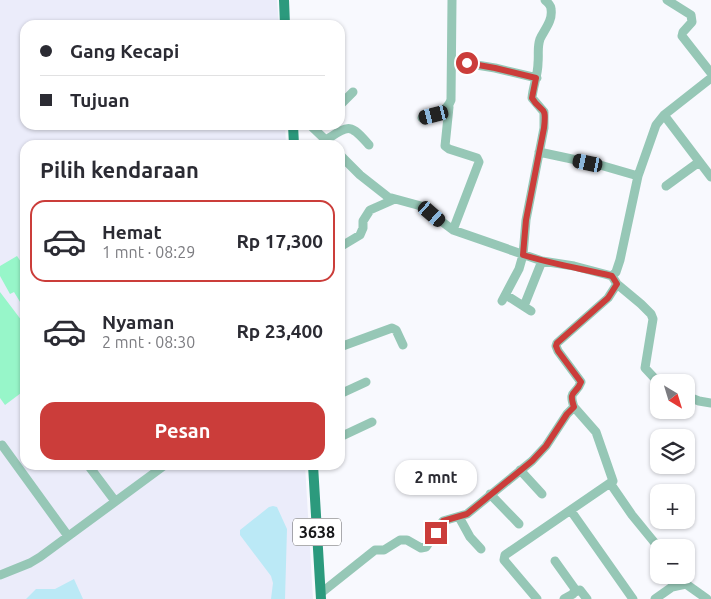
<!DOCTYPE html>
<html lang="id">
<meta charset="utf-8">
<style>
:root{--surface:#fff;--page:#f7f7f7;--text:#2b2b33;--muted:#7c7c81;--line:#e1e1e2;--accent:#cb3d3a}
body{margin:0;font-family:Ubuntu,sans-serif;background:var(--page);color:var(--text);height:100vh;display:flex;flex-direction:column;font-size:19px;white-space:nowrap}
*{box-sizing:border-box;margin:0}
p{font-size:16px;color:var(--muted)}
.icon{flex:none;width:28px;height:28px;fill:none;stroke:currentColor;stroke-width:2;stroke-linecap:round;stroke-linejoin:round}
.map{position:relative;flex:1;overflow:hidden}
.details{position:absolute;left:20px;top:140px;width:325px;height:330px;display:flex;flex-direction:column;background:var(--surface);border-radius:15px;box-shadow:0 1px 4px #0004}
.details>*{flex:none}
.hud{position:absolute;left:20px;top:20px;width:325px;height:110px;border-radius:15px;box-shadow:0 1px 4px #0004;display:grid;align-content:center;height:110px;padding:0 20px;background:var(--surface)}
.needle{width:32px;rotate:142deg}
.tools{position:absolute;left:650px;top:374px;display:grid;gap:10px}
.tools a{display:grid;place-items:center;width:45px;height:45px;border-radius:10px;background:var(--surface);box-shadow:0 1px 4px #0004;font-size:25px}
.end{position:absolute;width:22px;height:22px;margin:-11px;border:6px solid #cb3d3a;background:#fff;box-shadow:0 0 0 2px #fff}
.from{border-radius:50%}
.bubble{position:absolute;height:35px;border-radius:15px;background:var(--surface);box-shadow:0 1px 4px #0004;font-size:16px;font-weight:600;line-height:35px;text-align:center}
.car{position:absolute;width:15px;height:30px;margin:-15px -8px;border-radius:6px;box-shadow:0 0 4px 1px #0007;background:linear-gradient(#222 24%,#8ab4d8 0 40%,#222 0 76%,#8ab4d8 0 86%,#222 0)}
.hud b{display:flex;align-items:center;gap:18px;height:48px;font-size:19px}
.hud b+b{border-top:1px solid var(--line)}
.hud i{width:12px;height:12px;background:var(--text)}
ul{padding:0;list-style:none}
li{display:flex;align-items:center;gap:15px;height:82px;margin:0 10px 8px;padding:0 10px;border:2px solid transparent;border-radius:15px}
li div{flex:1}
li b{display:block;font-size:19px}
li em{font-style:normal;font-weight:600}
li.selected{border-color:var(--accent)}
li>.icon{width:45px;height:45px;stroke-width:1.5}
h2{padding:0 20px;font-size:22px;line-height:60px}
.button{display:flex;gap:10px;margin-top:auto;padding:10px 20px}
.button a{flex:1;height:58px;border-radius:15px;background:var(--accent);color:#fff;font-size:20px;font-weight:600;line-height:58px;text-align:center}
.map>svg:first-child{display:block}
.built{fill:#ebecfa}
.green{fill:#97f6c9}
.water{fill:#bbe9f6}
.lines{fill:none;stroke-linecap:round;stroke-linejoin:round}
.minor{stroke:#96c7b6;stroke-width:9}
.major{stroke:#2c9a7d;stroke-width:10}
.route{stroke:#cb3d3a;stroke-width:6}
.labels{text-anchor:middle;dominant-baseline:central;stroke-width:5;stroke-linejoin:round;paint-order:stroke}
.shield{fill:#fff;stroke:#5d5d5f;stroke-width:1}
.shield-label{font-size:16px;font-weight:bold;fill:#18181a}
</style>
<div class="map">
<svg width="711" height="599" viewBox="0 0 711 599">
<rect width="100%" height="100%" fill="#f8f9fe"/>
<path class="built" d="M0,0h277l2,25h-254v100h260l1,20h-261v320h280l8,134h-313z"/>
<path class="green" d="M17,256l8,12v42l-11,-18 -4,2 -10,-18v-10z
M0,292l25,33v65l-20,15 -5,-7z"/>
<path class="water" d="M273,506l4,1 10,22 -2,70h-14l2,-16 -2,-7 -31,-41v-5l29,-23z
M74,579l9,20h-57l10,-10h19z"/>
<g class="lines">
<path class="minor" d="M667,0l24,15 1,7 -9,10 -1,4 29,37
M452,61l43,7 42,10
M340,105l13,-13
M449,107l-4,39 4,3 28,9 2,4 -26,68
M664,115l47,62
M422,118c12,-3 25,-6 29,-18l1,-100
M310,125l21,20
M326,140c23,-15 24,-17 43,5
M539,152l61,13 38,11
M340,155l20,20 28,22 33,9 32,24 89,31 32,5 38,10 5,8 24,20 10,10 2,5 -8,49 14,15
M666,186l33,-24
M340,247l20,-12 3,-7v-7l7,-11 25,-11
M612,276l4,-4 4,-12 18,-84 18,-51 8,-10 47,-37
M506,295l25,16
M502,301l17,-32 4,-14 3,-35 18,-92v-16l-12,-14c1,-12 6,-23 6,-35 1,-9 -1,-15 2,-24 4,-9 13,-18 11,-30 0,-4 -3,-6 -6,-9
M524,306l18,-45
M340,347l52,-19 4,2 7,15
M340,394l26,-12
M686,396l13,5 12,2
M340,437l32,-15
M2,445l66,91
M88,465l27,36
M520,470l22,24
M610,483l22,32 27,33
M490,494l29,30
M571,511l62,88
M459,517l11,20 11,12
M555,561l20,28 -2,5 -9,5
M0,575l30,-12 10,-6 125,-92
M680,575l6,9
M575,592l5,-2 7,9
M321,593l54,-43h9l16,-10h7l14,8 5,-1 17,-26 24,-7 65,-53 14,-15 21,-32 7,-7c-6,-18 2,-11 7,-25l-23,-31 -2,-5 1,-3 51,-45 9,-14
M537,599l-33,-39 1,-5 108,-74 -17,-49 -22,-25
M655,599l17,-12 14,-3 21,15"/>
<path class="major" d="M284,0l1,25
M293,125l1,20
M313,465l8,134"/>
</g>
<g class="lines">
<path class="route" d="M436,533l7,-12 24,-7 65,-53 14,-15 21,-32 7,-7c-6,-18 2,-11 7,-25l-23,-31 -2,-5 1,-3 51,-45 9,-14 -5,-8c-29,-7 -60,-12 -89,-21l3,-35 18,-92c3,-25 -3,-14 -12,-30l4,-20 -41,-10 -28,-5"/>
</g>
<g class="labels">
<rect class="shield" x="293" y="518.5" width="48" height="27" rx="4"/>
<g class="shield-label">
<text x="317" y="532">3638</text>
</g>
</g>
</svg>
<div class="tools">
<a><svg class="needle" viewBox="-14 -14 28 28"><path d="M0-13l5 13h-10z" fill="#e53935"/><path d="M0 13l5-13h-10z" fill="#7c7c81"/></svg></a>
<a><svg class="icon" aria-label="layers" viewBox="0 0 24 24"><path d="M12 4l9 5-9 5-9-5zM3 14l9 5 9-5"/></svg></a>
<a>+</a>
<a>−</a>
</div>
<i class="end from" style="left:467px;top:63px"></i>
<i class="end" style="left:436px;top:533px"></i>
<div class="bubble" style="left:395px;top:460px;width:82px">2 mnt</div>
<i class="car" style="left:434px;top:115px;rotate:256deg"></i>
<i class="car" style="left:588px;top:163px;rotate:282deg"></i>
<i class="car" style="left:432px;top:214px;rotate:131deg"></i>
<div class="hud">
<b><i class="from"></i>Gang Kecapi</b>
<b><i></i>Tujuan</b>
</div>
<section class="details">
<h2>Pilih kendaraan</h2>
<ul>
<li class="selected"><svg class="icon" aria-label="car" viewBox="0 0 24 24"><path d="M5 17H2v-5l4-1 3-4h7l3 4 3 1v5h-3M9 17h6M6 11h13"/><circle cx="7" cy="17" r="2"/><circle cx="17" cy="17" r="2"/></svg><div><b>Hemat</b><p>1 mnt · 08:29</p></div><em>Rp 17,300</em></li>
<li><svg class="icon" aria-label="car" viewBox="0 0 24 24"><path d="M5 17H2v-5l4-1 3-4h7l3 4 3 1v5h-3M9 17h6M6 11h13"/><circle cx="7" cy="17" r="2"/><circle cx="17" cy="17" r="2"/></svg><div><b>Nyaman</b><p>2 mnt · 08:30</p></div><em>Rp 23,400</em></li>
</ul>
<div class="button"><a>Pesan</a></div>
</section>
</div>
